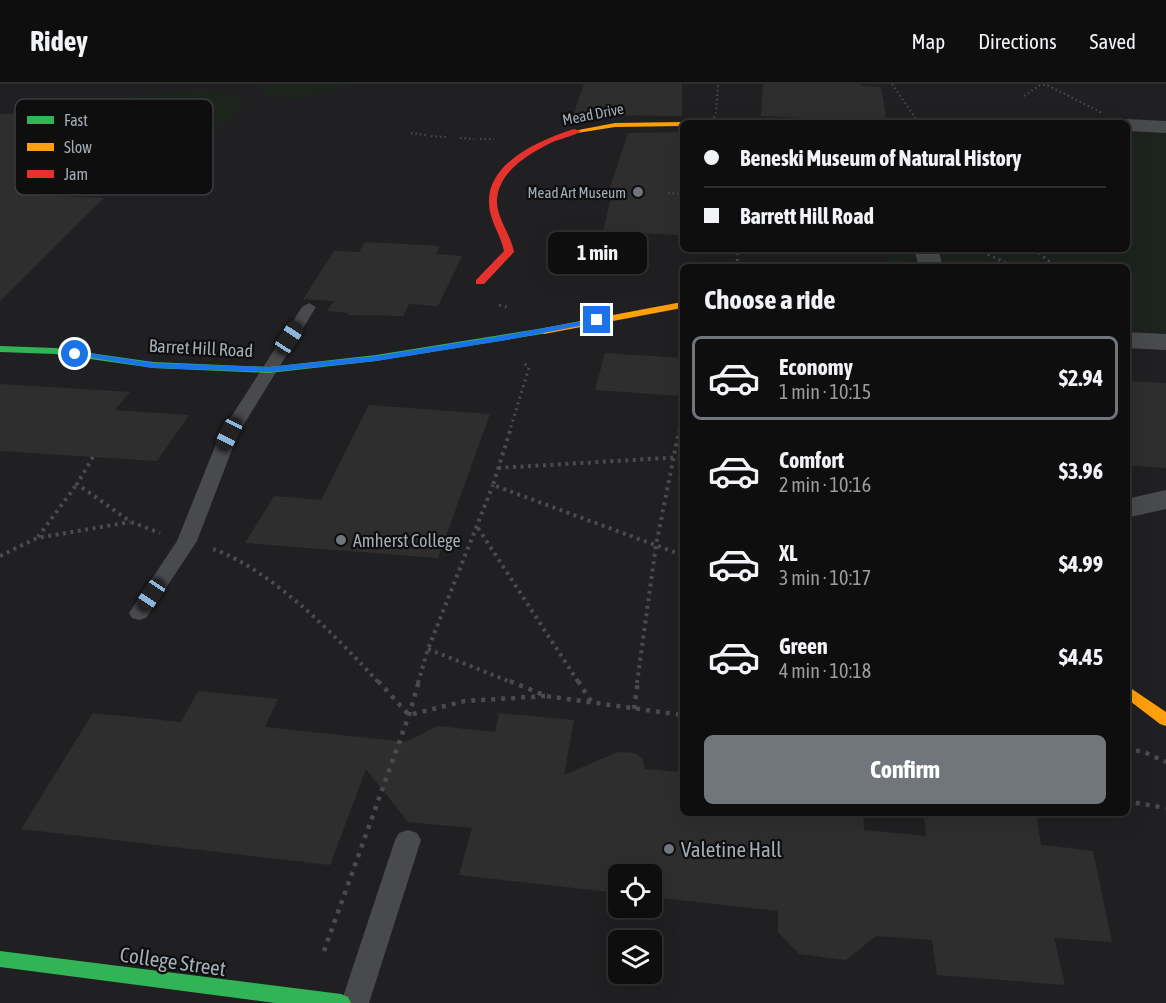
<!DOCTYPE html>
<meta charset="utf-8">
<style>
:root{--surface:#0e0e0f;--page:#1c1c1d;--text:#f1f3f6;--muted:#9b9c9e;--line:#2e2e2f;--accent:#71767d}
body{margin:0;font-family:"Asap Condensed",sans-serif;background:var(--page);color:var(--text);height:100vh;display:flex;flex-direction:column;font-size:22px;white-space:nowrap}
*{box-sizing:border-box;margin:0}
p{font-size:20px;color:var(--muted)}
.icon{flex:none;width:33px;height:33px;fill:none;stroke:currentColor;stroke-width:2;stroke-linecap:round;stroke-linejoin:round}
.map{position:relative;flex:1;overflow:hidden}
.sheet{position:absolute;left:680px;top:180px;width:450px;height:552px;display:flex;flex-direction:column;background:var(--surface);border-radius:9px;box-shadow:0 6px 24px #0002,0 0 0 2px var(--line)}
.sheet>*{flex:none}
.banner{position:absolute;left:680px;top:36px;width:450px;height:132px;border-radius:9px;box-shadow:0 6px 24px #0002,0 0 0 2px var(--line);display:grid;align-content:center;height:132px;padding:0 24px;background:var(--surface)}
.fabs{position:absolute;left:608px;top:780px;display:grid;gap:12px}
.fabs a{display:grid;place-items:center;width:54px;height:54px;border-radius:9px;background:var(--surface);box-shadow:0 6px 24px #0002,0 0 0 2px var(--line);font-size:30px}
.end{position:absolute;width:27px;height:27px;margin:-14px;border:8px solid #1a73e8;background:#fff;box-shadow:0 0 0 3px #fff}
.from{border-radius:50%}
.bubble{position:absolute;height:42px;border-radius:9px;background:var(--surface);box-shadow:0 6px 24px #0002,0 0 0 2px var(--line);font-size:20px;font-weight:700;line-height:42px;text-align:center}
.car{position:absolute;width:18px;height:36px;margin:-18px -9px;border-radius:8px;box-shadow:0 0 4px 2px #0007;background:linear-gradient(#222 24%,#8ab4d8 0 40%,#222 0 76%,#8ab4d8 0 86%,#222 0)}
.banner b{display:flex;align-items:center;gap:21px;height:57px;font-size:22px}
.banner b+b{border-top:2px solid var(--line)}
.banner i{width:15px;height:15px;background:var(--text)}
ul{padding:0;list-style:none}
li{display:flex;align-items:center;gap:18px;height:84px;margin:0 12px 9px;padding:0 12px;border:3px solid transparent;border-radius:9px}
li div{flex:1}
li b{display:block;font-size:22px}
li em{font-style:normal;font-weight:700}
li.active{border-color:var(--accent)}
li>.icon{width:54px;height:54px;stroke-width:1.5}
h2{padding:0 24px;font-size:27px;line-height:72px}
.action{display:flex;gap:12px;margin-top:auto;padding:12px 24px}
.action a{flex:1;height:69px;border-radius:9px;background:var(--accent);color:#fff;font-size:24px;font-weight:700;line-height:69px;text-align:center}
header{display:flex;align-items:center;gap:36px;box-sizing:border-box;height:84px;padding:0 30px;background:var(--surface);border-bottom:2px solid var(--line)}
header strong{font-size:28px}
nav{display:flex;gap:33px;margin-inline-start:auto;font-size:21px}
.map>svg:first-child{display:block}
.built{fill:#202022;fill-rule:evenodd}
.green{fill:#1d241e}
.building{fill:#2e2e2f}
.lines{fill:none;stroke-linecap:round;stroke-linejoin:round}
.path-far3{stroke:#494b4e;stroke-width:2;stroke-dasharray:1.5 3;stroke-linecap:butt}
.path-far2{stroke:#494b4e;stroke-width:3;stroke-dasharray:2 4;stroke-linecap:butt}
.path-far1{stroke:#494b4e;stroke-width:4;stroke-dasharray:3 4.5;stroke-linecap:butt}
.path{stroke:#494b4e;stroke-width:4.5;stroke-dasharray:4 6;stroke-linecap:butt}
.lane{fill:#484a4c;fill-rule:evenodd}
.street{fill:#484a4c;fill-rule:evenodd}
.fast{fill:#30b455;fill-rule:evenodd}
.slow{fill:#ff9f0a;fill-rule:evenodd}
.jam{fill:#e5322d;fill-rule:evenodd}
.route{fill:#1a73e8}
.poi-dot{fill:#71767d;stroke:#0e0e0f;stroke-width:2}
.labels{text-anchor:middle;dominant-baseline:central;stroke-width:4.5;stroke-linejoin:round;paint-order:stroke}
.far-street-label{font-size:15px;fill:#a4acb5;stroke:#0e0e0f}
.far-poi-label{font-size:15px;fill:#a4acb5;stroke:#0e0e0f;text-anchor:end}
.street-label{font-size:18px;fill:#a4acb5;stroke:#0e0e0f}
.poi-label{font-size:18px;fill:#a4acb5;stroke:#0e0e0f;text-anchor:start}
.near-poi-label{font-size:21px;fill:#a4acb5;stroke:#0e0e0f;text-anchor:start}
.near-street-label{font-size:21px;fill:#a4acb5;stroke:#0e0e0f}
.key{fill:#0e0e0f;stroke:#3b3d41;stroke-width:1.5}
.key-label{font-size:16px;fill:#a4acb5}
</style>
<header>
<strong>Ridey</strong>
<nav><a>Map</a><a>Directions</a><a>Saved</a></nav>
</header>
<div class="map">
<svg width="1166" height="919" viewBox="0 0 1166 919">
<rect width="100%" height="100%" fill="#131314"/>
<path class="built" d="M0,0h1166v919h-1166zM682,39h444v126h-444zM682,183h444v546h-444zM618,790h33v34h-33zM618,856h33v34h-33z"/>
<path class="green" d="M260,0h95l-65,16 -29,-7z
M195,6c16,0 39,0 49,13 -15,32 -123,79 -158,75 -10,-1 -15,-5 -23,-12l33,-30 68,3 19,-19 -65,-3 8,-7 -25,-1 15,-11z
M1127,47l39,5v195l-39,-3 -1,-61h-188l-28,-7 -12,7h-83l1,-2 69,-1 4,-15h237z"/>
<path class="building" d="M584,0h98v32l-109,-1z
M763,0h99v2l19,1 6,36h-87v-5l-39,-2z
M45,22l81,3 -96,86 74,3 -104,103v-187h18l7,-5 16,1z
M682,48v103l-79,-3 8,-35h-4l21,-64z
M365,158l75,4 -4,8 26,2 -24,50 -29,-2 -6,12 -55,-1 1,-2 -22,-2 7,-10 -31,-2 31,-48 25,1z
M605,269l77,5v38l-87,-6z
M1126,297l40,2v85l-40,-3z
M0,300l130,8 -15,18 74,5 -32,46 -157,-10z
M369,321l121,9 -52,144 -193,-15 29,-47 47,4z
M198,607l80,8 -13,28 141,15 31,-16 58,6 4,-19 75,7 -10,55 54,-23 17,1 7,5 3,11 37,3v41h181l1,17 62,6 -2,-23h112l5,32 52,6 19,91 -58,-4 11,47 -128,-10 -5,-35 -56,-4 -30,24 -47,-6 -21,-22v-21l-127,-14v-23h-33v19l-159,-18 13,-47 -64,-6 -42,-53 -36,96 -309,-36 72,-116 88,9z"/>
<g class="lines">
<path class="path-far3" d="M892,0l27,39
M1024,12l16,-11h7l55,28
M712,38l4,-10 2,-28
M411,49l15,2
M431,52l15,1
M460,54l14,1
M480,55h14
M668,109l14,1"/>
<path class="path-far2" d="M977,165l37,18
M1034,165l22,18
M737,183l1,-18
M499,221l11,3
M509,349l20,-65 -5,-5
M679,349l3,-16"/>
<path class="path-far1" d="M510,347l-17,54 189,70
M93,373l-16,27 54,38 29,11
M498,384l184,-11
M478,444l101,155
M38,453l39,-53
M213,465c59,21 124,88 166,134
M0,472l37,-18 93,-16
M428,565l85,34
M418,599l10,-34 65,-164
M637,599l19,-138 23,-114"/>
<path class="path" d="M378,597l31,34 56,-14 81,-5
M510,597l36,15 136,19
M578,597l14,22
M634,625l4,-28
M1126,665l18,3 22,10
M1126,717l40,7
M324,867l85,-236 10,-34"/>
<path class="lane" d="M309,219l7,4 -78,127 -41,107 -51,77 -7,2 -7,-2 -3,-5 48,-72 43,-107 82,-127z
M408,746l9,3 4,7 -52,163h-28l54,-163 4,-7z"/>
<path class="street" d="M1126,35l40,2v12l-40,-2v-8h-8z
M914,165h24l5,18h-24z
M1126,248l40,2v16l-40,-2z
M1166,406v19l-40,9v-19z"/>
<path class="fast" d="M989,35l69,2 4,2h-111l4,-2z
M544,244l4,1v4l-172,28 -107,12 -116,-5 -98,-14 -55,-2v-6l55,2 98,14 116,5 107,-12z
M0,867l341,43 7,3 3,6h-76l-275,-36z"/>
<path class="slow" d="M682,38l3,1h-3v3l-67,1 -38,6 -4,-2 42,-8z
M682,218v6l-138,26 -5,-3 5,-3z
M1126,601l40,27v14l-6,-2 -34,-26z"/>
<path class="jam" d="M574,45l7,2c-7,5 -18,7 -26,10 -24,11 -59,31 -58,62 1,17 14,32 17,49l-30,32h-8v-4l28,-29c-3,-16 -15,-31 -15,-48 -2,-41 53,-64 85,-74z"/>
</g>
<path class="route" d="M597,234h3v4l-93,18 -131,21 -107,11 -116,-4 -82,-14 4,-3 78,12 116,4 107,-11 131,-21z"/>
<g class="poi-dot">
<circle cx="638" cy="108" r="6"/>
<circle cx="341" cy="456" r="6"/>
<circle cx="669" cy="765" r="6"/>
</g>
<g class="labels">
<g class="far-street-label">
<text transform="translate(593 30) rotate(-11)">Mead Drive</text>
</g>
<g class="far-poi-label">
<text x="626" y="108">Mead Art Museum</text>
</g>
<g class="street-label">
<text transform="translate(201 264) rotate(3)">Barret Hill Road</text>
</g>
<g class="poi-label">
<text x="353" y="456">Amherst College</text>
</g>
<g class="near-poi-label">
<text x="681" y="765">Valetine Hall</text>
</g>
<g class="near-street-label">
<text transform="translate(173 877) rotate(8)">College Street</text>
</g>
</g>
<rect x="15" y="15" width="198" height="96" rx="9" class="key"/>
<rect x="27" y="32" width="27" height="8" fill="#30b455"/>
<rect x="27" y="59" width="27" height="8" fill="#ff9f0a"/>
<rect x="27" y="86" width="27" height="8" fill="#e5322d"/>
<g class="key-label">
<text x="64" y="42">Fast</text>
<text x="64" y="69">Slow</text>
<text x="64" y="96">Jam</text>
</g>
</svg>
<div class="fabs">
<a><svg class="icon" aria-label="locate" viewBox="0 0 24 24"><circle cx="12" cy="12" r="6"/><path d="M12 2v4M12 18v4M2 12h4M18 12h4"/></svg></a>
<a><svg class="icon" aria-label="layers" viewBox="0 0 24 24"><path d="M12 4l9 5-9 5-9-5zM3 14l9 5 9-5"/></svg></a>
</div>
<i class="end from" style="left:75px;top:270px"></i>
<i class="end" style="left:597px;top:236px"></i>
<div class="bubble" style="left:548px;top:148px;width:99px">1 min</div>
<i class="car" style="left:289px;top:254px;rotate:33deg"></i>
<i class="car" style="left:229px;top:350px;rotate:207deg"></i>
<i class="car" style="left:151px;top:511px;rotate:214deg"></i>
<div class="banner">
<b><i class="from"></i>Beneski Museum of Natural History</b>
<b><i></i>Barrett Hill Road</b>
</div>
<section class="sheet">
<h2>Choose a ride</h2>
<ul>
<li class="active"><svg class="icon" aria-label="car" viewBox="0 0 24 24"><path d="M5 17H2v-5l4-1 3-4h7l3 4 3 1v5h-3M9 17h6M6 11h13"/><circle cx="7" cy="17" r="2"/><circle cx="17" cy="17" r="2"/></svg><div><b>Economy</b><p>1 min · 10:15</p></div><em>$2.94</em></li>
<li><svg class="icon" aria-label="car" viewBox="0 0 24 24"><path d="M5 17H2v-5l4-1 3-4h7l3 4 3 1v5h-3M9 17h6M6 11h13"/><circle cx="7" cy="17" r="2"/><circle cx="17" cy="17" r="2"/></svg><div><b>Comfort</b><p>2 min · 10:16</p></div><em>$3.96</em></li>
<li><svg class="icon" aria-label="car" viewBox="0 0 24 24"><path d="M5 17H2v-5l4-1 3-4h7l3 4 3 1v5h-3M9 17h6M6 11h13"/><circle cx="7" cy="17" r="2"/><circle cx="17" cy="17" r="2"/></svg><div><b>XL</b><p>3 min · 10:17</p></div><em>$4.99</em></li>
<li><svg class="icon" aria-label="car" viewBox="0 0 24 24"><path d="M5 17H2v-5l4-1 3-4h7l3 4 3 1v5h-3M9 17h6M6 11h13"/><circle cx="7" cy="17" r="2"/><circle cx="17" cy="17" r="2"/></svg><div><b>Green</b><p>4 min · 10:18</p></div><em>$4.45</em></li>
</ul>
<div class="action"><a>Confirm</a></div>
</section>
</div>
